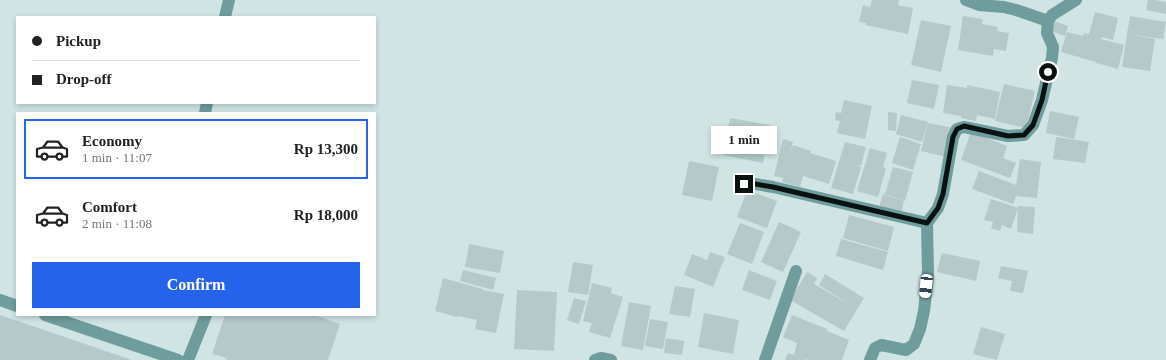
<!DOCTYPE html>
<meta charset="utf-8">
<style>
:root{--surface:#fff;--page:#f2f2f2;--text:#222;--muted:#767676;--line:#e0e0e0;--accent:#2563eb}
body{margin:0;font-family:"Times New Roman",serif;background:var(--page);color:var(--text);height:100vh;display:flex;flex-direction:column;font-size:15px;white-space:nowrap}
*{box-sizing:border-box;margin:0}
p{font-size:13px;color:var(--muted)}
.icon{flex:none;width:22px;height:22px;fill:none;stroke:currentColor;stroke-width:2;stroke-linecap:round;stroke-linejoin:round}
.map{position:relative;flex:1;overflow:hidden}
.details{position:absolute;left:16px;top:112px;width:360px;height:204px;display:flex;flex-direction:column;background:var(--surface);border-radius:0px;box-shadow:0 2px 6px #0003}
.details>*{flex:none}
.guide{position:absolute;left:16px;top:16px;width:360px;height:88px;border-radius:0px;box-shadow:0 2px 6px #0003;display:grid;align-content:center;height:88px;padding:0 16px;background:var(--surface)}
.end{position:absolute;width:18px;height:18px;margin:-9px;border:5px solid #0a1111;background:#fff;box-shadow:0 0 0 2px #fff}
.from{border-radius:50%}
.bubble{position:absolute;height:28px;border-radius:0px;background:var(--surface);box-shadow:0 2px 6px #0003;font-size:13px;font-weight:600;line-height:28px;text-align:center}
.car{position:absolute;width:12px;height:24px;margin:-12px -6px;border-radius:5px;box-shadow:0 0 3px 1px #0007;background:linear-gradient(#fff 24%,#345 0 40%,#fff 0 76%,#345 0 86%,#fff 0)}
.guide b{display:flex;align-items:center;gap:14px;height:38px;font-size:15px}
.guide b+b{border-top:1px solid var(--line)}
.guide i{width:10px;height:10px;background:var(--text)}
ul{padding:7px 0 0;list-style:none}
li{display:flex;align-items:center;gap:12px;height:60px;margin:0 8px 6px;padding:0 8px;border:2px solid transparent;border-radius:0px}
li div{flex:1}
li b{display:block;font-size:15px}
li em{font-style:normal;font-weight:600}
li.current{border-color:var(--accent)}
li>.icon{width:36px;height:36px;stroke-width:1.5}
.primary-button{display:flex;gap:8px;margin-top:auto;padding:8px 16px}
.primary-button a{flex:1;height:46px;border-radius:0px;background:var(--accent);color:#fff;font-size:16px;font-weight:600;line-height:46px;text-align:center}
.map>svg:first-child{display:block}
.building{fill:#b5c9c9}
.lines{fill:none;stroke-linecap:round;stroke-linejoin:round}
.minor{stroke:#6f9c9c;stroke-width:12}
.route{stroke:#0a1111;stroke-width:5}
</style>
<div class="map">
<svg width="1166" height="360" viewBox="0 0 1166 360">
<rect width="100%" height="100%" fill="#cfe4e3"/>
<path class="building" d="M872,0h27l-1,5 15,3 -5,26 -42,-9v-2l-7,-1 4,-17 7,2z
M1148,0h7l11,2v12l-20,-4z
M1095,12l23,6 -5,22 -11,-3 -1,2 23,6 -6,24 -22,-6v-1l-35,-10 6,-20 16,4 1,-3 5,1z
M963,16l20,3 -1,5 16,3 -1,4 12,2 -3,18 -12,-2 -1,7 -35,-6z
M1130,16l36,6 -3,17 -36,-5z
M921,20l30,6 -10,46 -30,-7z
M1054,21l14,5 -3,10 -14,-5z
M1127,34l28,5 -5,32 -28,-4z
M912,80l27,5 -5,24 -27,-6z
M1004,84l31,7 -9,37 -31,-7z
M947,85l20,3v-3l33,7 -5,27 -18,-4 -1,6 -15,-3v-2l-18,-3z
M844,100l28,6 -7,33 -28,-6 3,-12 -5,-1 1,-8 5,1z
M1050,111l29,6 -5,22 -28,-6z
M888,112l9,1 -1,18 -8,-1z
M901,115l27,7 -6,20 -26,-8z
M730,118l40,7 -7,38 -40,-8z
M928,123l25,5 -7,29 -25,-6z
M971,132l36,14 -4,12 13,5 -6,15 -49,-18z
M900,137l21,7 -8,26 -21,-7z
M1056,137l33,5 -4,21 -32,-4z
M783,139l10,3 -5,17 5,-14 18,6 -1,2 26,8 -7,23 -26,-8 -3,11 -18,-5 1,-4 -9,-2z
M845,142l21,5 -5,19 -6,-1 6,2 -8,27 -22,-6z
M870,148l17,5 -4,14 -15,-4 18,5 -8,29 -21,-6z
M1020,159l21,3 -4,36 -21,-2 -3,8 -41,-15 7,-18 37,14z
M689,161l30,6 -7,34 -30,-6z
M893,167l20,5 -8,29 -20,-7z
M747,190l30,11 -10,27 -30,-11z
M883,194l21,7 -4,16 -22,-7z
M991,199l27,9 -7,21 -9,-4 -2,6 -9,-3 2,-6 -9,-2z
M1018,206l17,1 -2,27 -16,-2z
M849,215l45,12 -6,24 -45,-13z
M779,222l22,10 -18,40 -22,-10z
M740,223l24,9 -12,32 -25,-10z
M841,239l47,13 -5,18 -47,-14z
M469,244l35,7 -4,22 -35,-6z
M710,252l15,5 -12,30 -29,-12 8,-21 15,6z
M942,253l38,8 -4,20 -39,-9z
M573,262l20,3 -5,30 -20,-3z
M1001,266l27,5 -5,22 -13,-2 2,-10 -14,-3z
M463,270l33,8 -3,12 -33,-9z
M749,270l28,11 -7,19 -28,-10z
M807,272l10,6 -3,6 38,22 -33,-21 6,-11 39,24 -20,33 -54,-31z
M443,278l40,11v1l21,4 -8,39 -21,-4 2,-9 -19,-4 -1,1 -22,-6z
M592,283l20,5 -1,5 12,4 -13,41 -21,-6 3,-9 -9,-2z
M675,286l20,3 -5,28 -21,-3z
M517,290l40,2 -3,59 -40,-2z
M574,298l12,3 -7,23 -12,-4z
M629,302l22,4 -8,44 -22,-4z
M704,313l35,7 -6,34 -35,-7z
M0,315l132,45h-132z
M225,315h89l26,9 -12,36h-102l1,-2 -15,-4z
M792,315l35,14v2l22,9 -7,20h-33l-7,-2 5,2h-22l3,-7 6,2 3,-12 -14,-6z
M650,319l18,3 -5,27 -18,-3z
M981,327l24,7 -8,26 -24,-6z
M666,338l18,3 -2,14 -18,-2z"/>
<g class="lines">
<path class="minor" d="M966,0l13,5 25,2 12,3 32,11
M225,17l4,-17
M205,113l2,-10
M744,184h11l18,3 154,36
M0,300l17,6
M45,315l133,45
M188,360l18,-45
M595,360l6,-2 10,2
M765,360l31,-89
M870,360l5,-12 6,-3 25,5 8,-6 6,-15 4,-18 4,-37 -1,-51 11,-15 5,-14 10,-57 4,-8 7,-2 44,9 16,-1 9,-10 9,-25 10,-42 1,-11 -6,-14 1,-12 4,-6 24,-15"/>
</g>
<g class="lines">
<path class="route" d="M744,184h11l18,3 154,36 11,-15 5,-14 10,-57 4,-8 7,-3 44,10 16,-1 9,-10 9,-25 6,-28"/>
</g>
</svg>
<i class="end from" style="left:1048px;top:72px"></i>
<i class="end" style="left:744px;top:184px"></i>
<div class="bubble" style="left:711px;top:126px;width:66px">1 min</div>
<i class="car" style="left:926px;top:286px;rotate:186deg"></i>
<div class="guide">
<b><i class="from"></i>Pickup</b>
<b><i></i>Drop-off</b>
</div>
<section class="details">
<ul>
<li class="current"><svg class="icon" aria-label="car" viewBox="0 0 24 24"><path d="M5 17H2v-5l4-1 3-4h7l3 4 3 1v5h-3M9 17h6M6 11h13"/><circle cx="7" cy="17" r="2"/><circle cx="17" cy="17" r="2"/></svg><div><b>Economy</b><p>1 min · 11:07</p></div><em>Rp 13,300</em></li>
<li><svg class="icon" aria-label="car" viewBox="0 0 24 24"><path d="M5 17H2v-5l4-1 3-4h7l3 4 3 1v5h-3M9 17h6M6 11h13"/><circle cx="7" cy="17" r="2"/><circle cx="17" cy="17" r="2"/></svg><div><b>Comfort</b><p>2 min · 11:08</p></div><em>Rp 18,000</em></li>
</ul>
<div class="primary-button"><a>Confirm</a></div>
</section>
</div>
